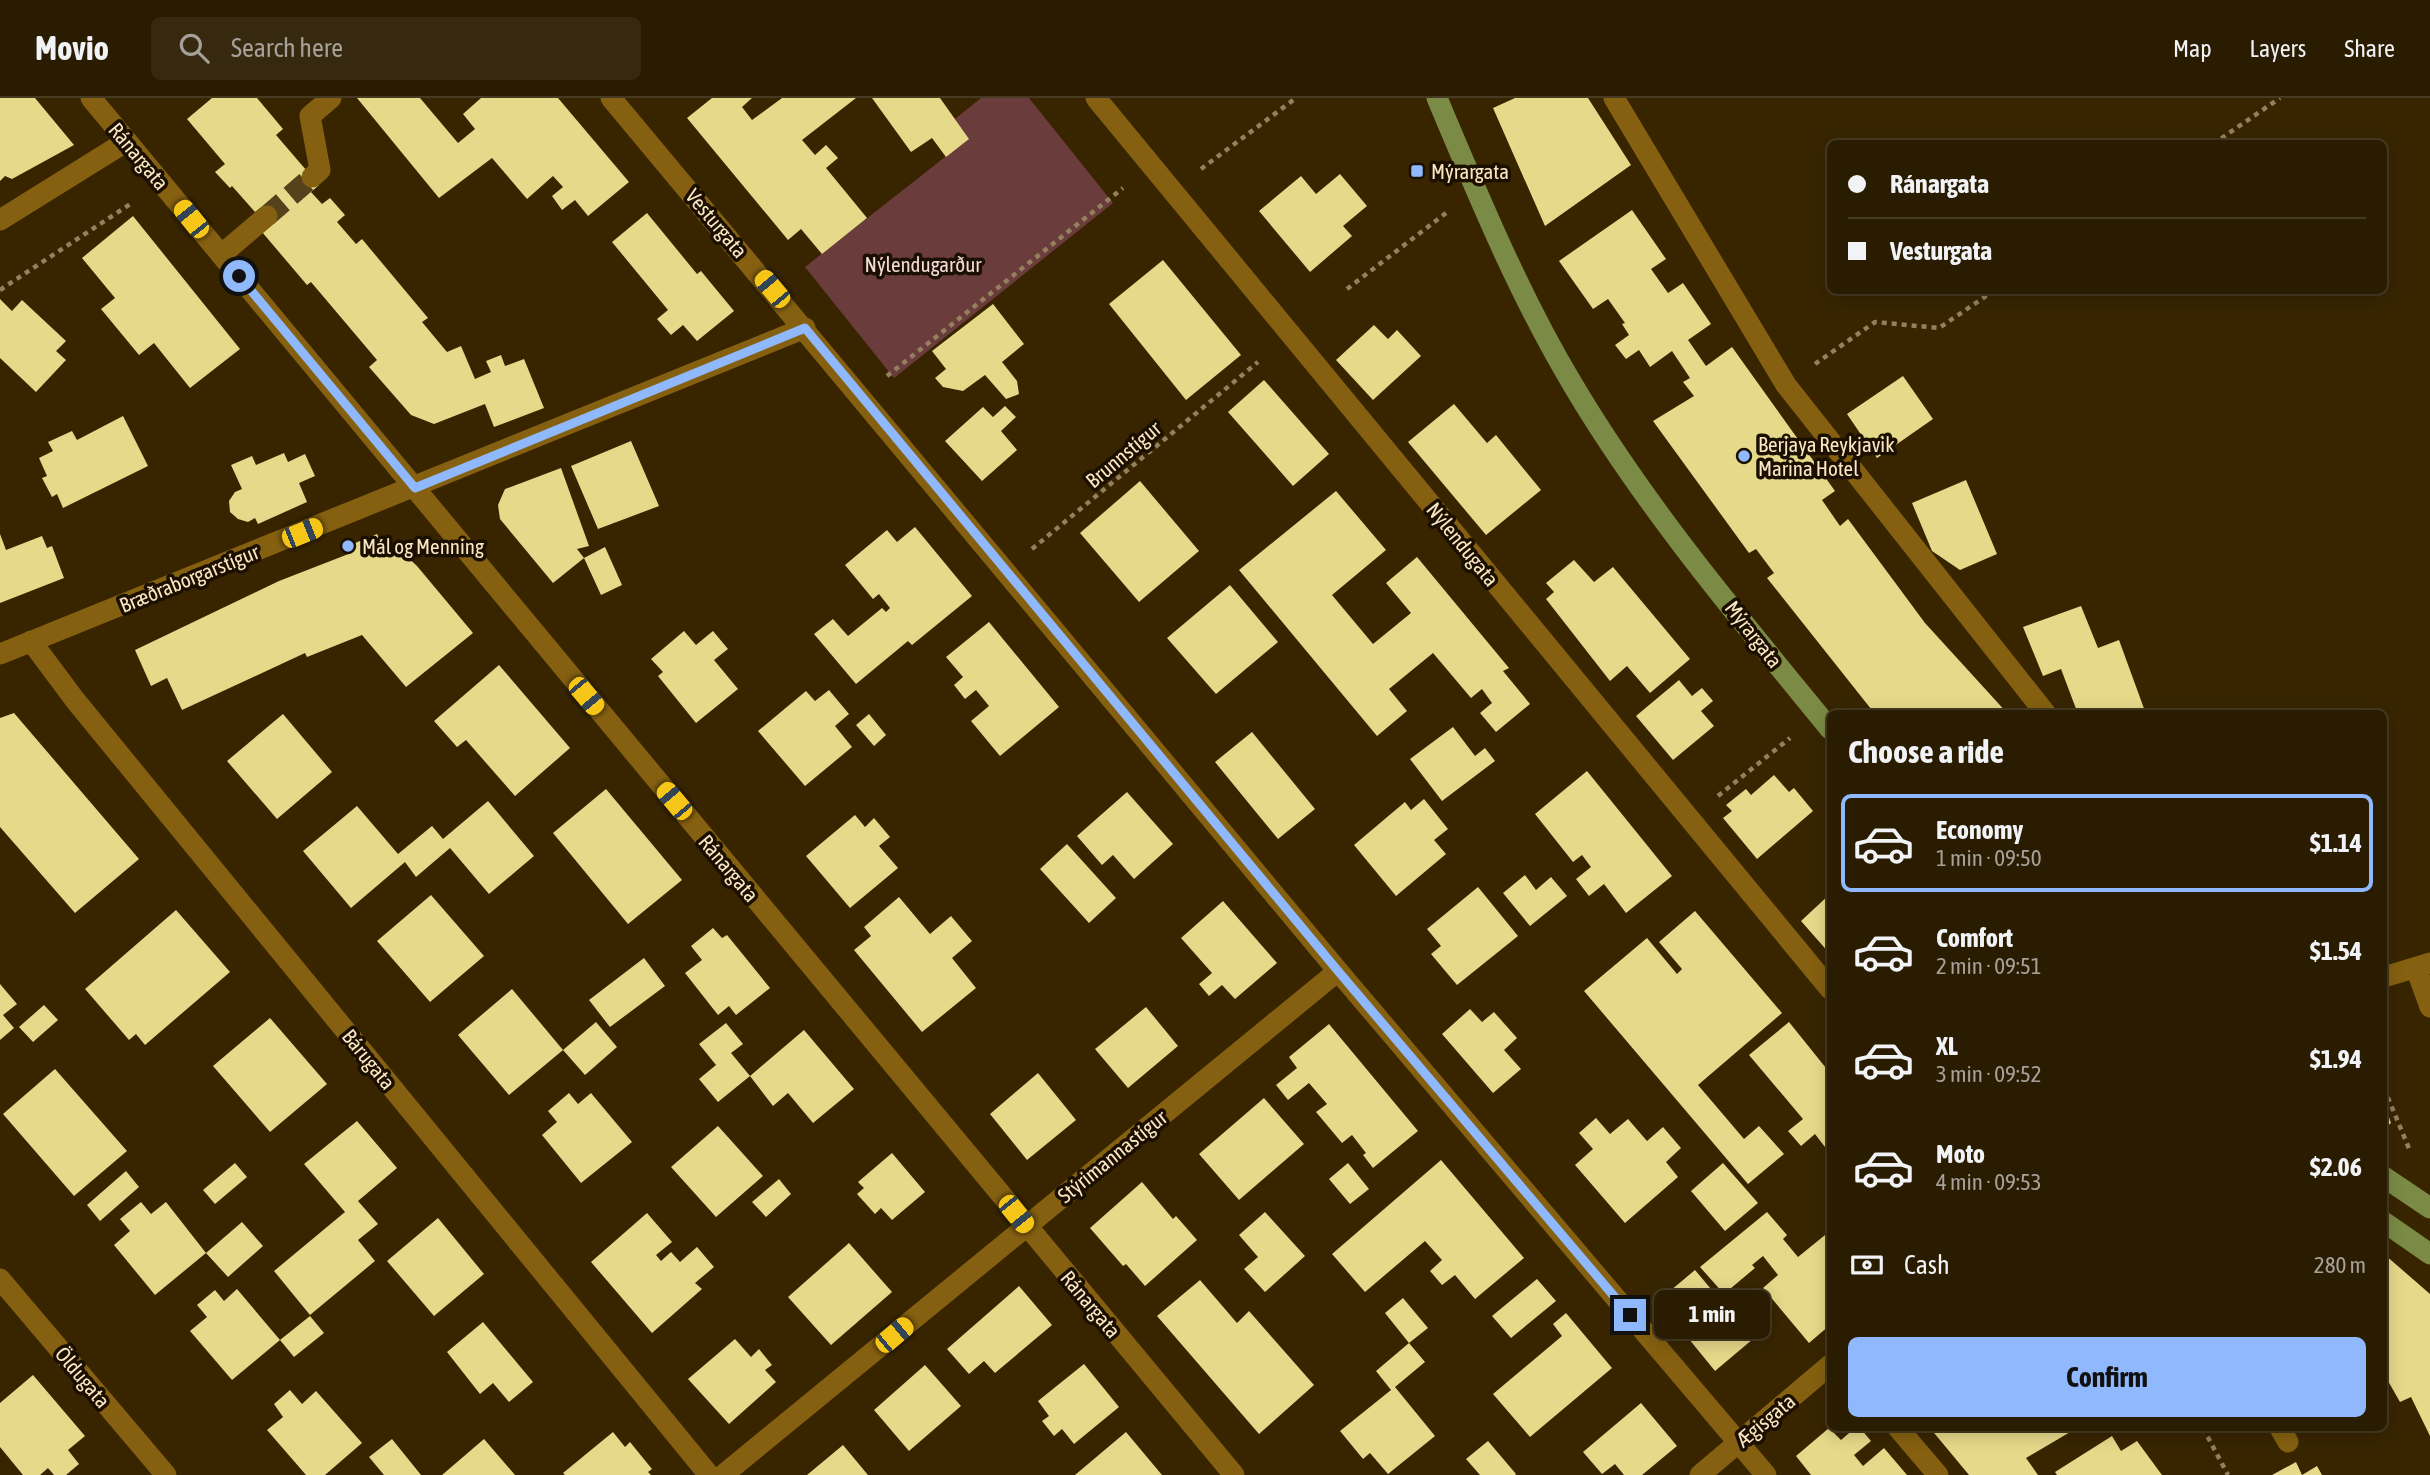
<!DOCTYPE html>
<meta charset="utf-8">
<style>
:root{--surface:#2a1c00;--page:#36290f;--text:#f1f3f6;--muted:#a5a199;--line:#463a22;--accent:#8fb8fd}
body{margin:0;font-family:"Asap Condensed",sans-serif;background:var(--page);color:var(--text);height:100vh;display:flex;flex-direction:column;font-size:26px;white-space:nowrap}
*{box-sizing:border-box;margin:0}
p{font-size:23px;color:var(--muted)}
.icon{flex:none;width:38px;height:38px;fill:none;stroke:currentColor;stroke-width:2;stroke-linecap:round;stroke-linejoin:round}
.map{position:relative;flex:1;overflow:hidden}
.panel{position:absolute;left:1827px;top:612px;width:560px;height:721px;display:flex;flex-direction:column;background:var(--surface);border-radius:10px;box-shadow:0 4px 18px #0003,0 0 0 2px var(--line)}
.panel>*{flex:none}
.top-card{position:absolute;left:1827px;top:42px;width:560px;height:154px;border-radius:10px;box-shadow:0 4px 18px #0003,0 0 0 2px var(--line);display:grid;align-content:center;height:154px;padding:0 21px;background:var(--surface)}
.end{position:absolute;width:32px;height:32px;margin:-16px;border:9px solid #8fb8fd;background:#111;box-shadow:0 0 0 4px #111}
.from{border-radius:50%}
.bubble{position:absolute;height:49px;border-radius:10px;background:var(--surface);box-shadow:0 4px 18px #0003,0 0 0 2px var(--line);font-size:23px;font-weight:700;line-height:49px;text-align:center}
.car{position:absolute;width:21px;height:42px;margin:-21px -10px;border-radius:9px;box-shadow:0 0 5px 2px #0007;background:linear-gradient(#f5c518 24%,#345 0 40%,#f5c518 0 76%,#345 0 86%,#f5c518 0)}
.top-card b{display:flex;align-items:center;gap:24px;height:66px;font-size:26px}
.top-card b+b{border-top:2px solid var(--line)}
.top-card i{width:18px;height:18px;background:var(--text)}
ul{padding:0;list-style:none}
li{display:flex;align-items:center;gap:21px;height:98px;margin:0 14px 10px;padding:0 7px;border:4px solid transparent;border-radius:10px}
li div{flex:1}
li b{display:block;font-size:26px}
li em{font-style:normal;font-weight:700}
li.current{border-color:var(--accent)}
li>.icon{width:63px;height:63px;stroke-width:1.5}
h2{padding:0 21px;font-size:32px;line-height:84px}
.pay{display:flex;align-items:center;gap:18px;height:77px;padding:0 21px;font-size:26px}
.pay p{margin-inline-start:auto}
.primary-button{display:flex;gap:14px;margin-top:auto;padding:14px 21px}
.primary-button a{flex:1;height:80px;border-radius:10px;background:var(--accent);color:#111;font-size:28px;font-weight:700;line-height:80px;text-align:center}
header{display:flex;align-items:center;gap:42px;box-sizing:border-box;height:98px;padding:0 35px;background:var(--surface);border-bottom:2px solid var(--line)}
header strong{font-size:33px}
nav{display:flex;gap:38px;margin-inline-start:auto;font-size:24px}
.search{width:490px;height:63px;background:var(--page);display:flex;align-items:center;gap:18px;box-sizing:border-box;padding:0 24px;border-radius:10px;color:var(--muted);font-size:26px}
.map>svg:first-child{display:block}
.green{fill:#6a3c3c}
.building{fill:#e6d98a}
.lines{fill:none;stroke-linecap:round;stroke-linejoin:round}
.minor-tunnel{stroke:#55421d;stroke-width:21;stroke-dasharray:21 10;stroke-linecap:butt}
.path{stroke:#94805c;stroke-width:4.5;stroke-dasharray:5 5;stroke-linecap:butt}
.minor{stroke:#856010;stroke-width:21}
.major{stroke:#7b8b45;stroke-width:21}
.route{stroke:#8fb8fd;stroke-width:9}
.poi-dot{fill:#8fb8fd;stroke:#1b0f00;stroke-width:2.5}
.labels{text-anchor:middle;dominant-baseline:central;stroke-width:7;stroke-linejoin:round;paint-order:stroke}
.street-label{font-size:21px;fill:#fce7c4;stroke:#1b0f00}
.poi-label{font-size:21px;fill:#fce7c4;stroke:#1b0f00;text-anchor:start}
.park-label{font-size:21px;fill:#f3dbda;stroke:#1b0f00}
</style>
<header>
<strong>Movio</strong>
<div class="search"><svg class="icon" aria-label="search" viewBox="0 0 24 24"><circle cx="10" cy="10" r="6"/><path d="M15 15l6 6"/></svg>Search here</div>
<nav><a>Map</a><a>Layers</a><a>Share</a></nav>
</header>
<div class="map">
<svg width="2430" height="1377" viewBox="0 0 2430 1377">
<rect width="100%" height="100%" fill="#382500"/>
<path class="green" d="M981,0h48l84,105 -219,175 -89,-111 163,-128 -13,-20z"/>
<path class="building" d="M0,0h35l39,47 -62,34 -7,-3 -5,5z
M212,0h45l26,31 -7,6 43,50 -8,7 11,12 8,-6 15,17 -8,7 19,22 6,-5 66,79 -6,4 25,30 14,-6 14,33 16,-7 -5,-11 15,-6 4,11 19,-7 20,49 -50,19 -9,-23 -51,20 -23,-9 -42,-48 8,-7 -66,-78 -4,3 -45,-53 11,-9 -13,-15 -5,4 -23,-26 -2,2 -15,-16 10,-8 -38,-45z
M357,0h63l38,45 17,-14 -12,-15 18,-16h77l71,84 -41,34 -13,-16 -13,10 -10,-14 11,-9 -10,-11 -26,23 -35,-41 -53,40z
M712,0h40l-10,9 10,13 30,-22h74l-54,42 13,15 11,-10 12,13 -12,10 41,50 -45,36 -21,-25 -13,11 -101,-122z
M872,0h68l29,41 -23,18 -14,-19 -21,14z
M1515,0h73l43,67 -86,61 -52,-118z
M1340,76l27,32 -24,20 9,10 -42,36 -51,-61 42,-35 15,18z
M1632,112l34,49 -15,10 17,24 15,-10 28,41 -23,16 18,26 26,-19 103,144 -13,9 18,26 8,-7 77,104 83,91h-133l-108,-136 7,-5 -18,-24 -7,4 -96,-132 41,-25 -11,-14 7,-4 -18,-27 -22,16 -11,-17 -13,9 -11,-14 14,-10 -7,-11 3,-1 -17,-24 -15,10 -34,-48z
M647,115l50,61 4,-3 33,40 -37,30 -14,-16 -12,10 -14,-16 11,-9 -56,-68z
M133,118l107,133 -50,39 -36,-45 -15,12 -38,-46 14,-11 -33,-40z
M1163,162l78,95 -55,45 -77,-96z
M0,201l12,12 10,-11 44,41 -10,10 10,9 -30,32 -36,-34z
M993,206l31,40 -22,18 15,19 2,13 -13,5 -21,-24 -22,16 -20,-4 -8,-9 11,-9 -14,-18z
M1374,227l14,14 9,-9 24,26 -48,44 -37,-40z
M1903,278l30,43 -56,39 -30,-44z
M1264,282l65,74 -36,32 -65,-74z
M1454,306l33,39 9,-8 45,55 -55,45 -78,-93z
M1005,308l11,11 -15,14 16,19 -35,31 -37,-40 38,-34 10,10z
M123,318l25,50 -85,42 -6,-14 -5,3 -10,-19 5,-2 -8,-18 14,-7 -5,-9 24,-11 5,9z
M631,343l28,65 -61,23 -27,-63z
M284,355l4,9 17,-8 10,22 -16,7 8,19 -49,22 -3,-6 -7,4 -10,-3 -8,-7 -1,-11 6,-9 7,-3 -11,-24 21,-9 4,9z
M561,370l28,78 -12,3 7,9 21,-11 17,38 -21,10 -17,-37 -31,25 -53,-64 -2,-14 7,-16z
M1966,382l31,74 -37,16 -28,-19 -20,-48z
M1140,383l59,70 -60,51 -59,-69z
M1336,393l50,59 -54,45 41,49 38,-31 -25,-30 31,-26 92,111 -6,3 27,33 -34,28 -16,-19 12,-10 -10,-14 -11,9 -38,-45 -44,36 18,22 -30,25 -138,-166z
M915,429l57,69 -60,49 -4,-4 -52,43 -42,-50 19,-15 15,17 34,-28 4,4 4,-4 -11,-14 -6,5 -28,-34 42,-35 10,12z
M0,436l6,16 36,-14 5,12 5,-2 12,32 -64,25z
M377,436l8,16 18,3 14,13 56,67 -67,54 -44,-52 -55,22 -2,-4 -123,57 -15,-32 -16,8 -16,-36 144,-69 72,-28 -3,-7z
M1574,462l20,22 19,-15 77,92 -40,34 -23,-27 -17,15 -64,-82 8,-7 -8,-9z
M1230,487l48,57 -62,52 -49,-56z
M2081,508l17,42 21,-8 27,74h-68l-17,-45 -18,7 -20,-49z
M989,524l70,85 -59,49 -29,-35 18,-15 -13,-16 -11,9 -11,-14 9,-8 -17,-20z
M684,533l12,14 17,-14 15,18 -14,11 24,29 -42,34 -38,-47 5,-4 -12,-13z
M499,567l71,83 -55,48 -49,-56 -9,7 -23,-26z
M1679,582l13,16 10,-8 11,13 -12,10 13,15 -41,34 -37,-44z
M829,592l20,24 -14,12 17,21 -47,39 -47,-55 48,-40 9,10z
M14,615l125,146 -64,54 -75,-86v-109z
M283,616l49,58 -55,47 -50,-58z
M869,616l17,21 -12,11 -18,-21z
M1453,629l22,29 10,-8 10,13 -53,40 -32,-42z
M1252,634l63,77 -37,30 -63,-77z
M1587,673l85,105 -46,37 -22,-29 -15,12 -13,-17 15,-12 -9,-12 -9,7 -38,-48z
M1774,677l15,17 5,-4 19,23 -56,48 -34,-41 9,-7 -6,-6 20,-16 5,6z
M606,691l76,91 -54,44 -75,-91z
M1127,694l46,52 -39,35 -21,-24 -11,10 -25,-29z
M1424,701l24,30 -14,11 12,14 -50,42 -42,-51 51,-43 6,8z
M488,703l46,55 -45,38 -39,-46 -34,29 -11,-15 -54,46 -48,-57 54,-45 41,48 34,-28 11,13z
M855,717l10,12 9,-9 16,19 -11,9 19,22 -48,40 -44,-52z
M1067,746l49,54 -27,25 -49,-54z
M1525,777l11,15 15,-13 16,19 -37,30 -27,-33z
M1478,789l40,49 -61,49 -26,-31 10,-8 -14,-17z
M1830,796v60l-29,-33z
M431,797l53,61 -54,46 -53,-61z
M899,799l31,37 21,-18 21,25 -20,17 24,30 -54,44 -68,-82 17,-14 -7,-9z
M1223,803l54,62 -42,36 -13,-14 -13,11 -10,-12 13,-11 -31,-35z
M176,812l54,62 -85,73 -9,-11 -7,6 -44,-51z
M1695,813l87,102 -84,72 46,54 15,-13 25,28 -36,30 -164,-193 63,-53 30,36 5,-5 -23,-27z
M713,830l9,10 5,-3 43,53 -34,27 -7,-9 -11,9 -33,-42 17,-13 -11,-14z
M644,860l21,28 -55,41 -21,-27z
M0,886l17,20 -14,11 11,13 -14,12z
M512,891l51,61 -54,45 -51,-60z
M44,907l14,15 -25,22 -14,-15z
M1146,909l32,39 -50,42 -33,-39z
M1470,911l12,13 12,-10 23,26 -13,12 17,19 -28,24 -51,-59z
M270,920l57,66 -57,48 -57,-66z
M596,924l21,25 -32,28 -22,-25z
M1789,924l41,51v69l-5,5 -10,-13 -14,12 -13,-15 15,-12 -54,-64z
M726,925l17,21 -12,9 19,23 -32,26 -19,-23 17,-14 -17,-21z
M1329,926l89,107 -45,37 -10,-13 3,-2 -14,-18 -10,8 -26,-31 11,-8 -18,-21 -21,17 -12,-15 21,-17 -8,-11z
M804,932l50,59 -41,34 -25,-30 -15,13 -23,-30z
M55,971l72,82 -53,45 -71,-82z
M1038,975l38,47 -49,40 -37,-46z
M569,995l9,11 13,-11 41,49 -51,41 -39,-48 15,-13 -9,-11z
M1264,1000l40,46 -65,56 -40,-46z
M2384,1005l7,20 -7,6z
M1596,1020l14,16 18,-15 19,22 16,-14 18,21 -15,14 12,15 -53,46 -50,-58 18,-16 -14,-16z
M357,1023l40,47 -39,33 20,23 -20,16 17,21 -65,54 -36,-44 71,-59 -41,-48z
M718,1028l45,50 -47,41 -45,-50z
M892,1055l33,39 -33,28 -11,-12 -6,6 -18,-20 7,-6 -6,-6z
M1441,1062l83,98 -49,41 -20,-24 -13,10 -12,-14 12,-11 -17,-19 -60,51 -33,-38z
M235,1065l12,14 -32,27 -12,-14z
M1348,1065l21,26 -19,15 -21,-25z
M1723,1065l35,40 -33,28 -34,-40z
M126,1073l13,16 -39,34 -13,-16z
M779,1081l12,15 -25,23 -14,-15z
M1142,1084l31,37 3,-3 21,24 -52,46 -19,-22 -3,2 -33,-38z
M141,1104l10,12 15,-12 40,51 -51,42 -41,-50 16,-14 -10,-12z
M1265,1114l40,44 -40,36 -21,-23 14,-12 -19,-22z
M1767,1114l20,23 -4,4 15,18 32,-26v94l-21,18 -46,-55 15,-13 -15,-19 -11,9 3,3 -31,26 -24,-27z
M647,1115l25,29 -16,13 5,6 10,-9 9,10 17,-15 17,20 -19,16 7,6 -50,44 -61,-71z
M438,1120l46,56 -50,42 -47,-55z
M242,1124l21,24 -35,31 -22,-24z
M849,1145l43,49 -61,53 -43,-48z
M2384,1156l46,40v142l-19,-39 -11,5 -16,-28z
M1695,1172l58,69 -38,32 -57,-70z
M1537,1181l19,22 -45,37 -19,-22z
M1200,1182l37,43 12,-12 65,74 -55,49 -102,-118z
M1019,1188l33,39 -57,48 -11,-12 -15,13 -22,-25z
M237,1191l43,51 -48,40 -42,-49 17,-14 -10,-12 18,-15 9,11z
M1403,1200l25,30 -19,15 -24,-30z
M1566,1215l46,55 -82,69 -37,-43 69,-58 -9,-12z
M310,1218l14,17 -30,24 -14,-17z
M483,1224l50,60 -24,20 -16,-19 -13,11 -33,-42z
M735,1241l16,18 8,-8 13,16 -7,5 11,12 -47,42 -41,-45z
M1409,1245l16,19 -30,25 40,49 -47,38 -18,-21 -7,6 -23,-28 51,-41 -15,-19z
M1084,1266l35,43 -45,37 -12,-15 -8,7 -12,-15 7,-5 -11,-15z
M925,1267l36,41 -52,45 -35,-41z
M33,1277l52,61 -17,14 11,14 -13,11h-12l-6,-7 -8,7h-17l-23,-28v-44z
M290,1292l12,14 14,-13 46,52 -37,32h-19l-39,-45 16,-13 -9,-13z
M1641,1305l36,43 -35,29h-18l-9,-11 -13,10 -19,-22z
M1829,1330l12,12 14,-12h5l11,13 -17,14 9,11 21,-18 23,27h-96l-15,-19z
M1930,1330h147l-51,30 12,17h-69z
M613,1334l12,15 5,-5 22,27 -4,3 3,3h-86l-2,-2z
M1126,1334l36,43h-87z
M2112,1338l9,15 16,-10 25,34h-105l-2,-3z
M392,1341l29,36h-37l-15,-18z
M484,1341l31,36h-73z
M1488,1343l28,33 -1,1h-35l-14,-16z
M843,1347l25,30h-61z
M2296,1364l6,13 15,-9 5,9h-50z"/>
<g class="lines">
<path class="minor-tunnel" d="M267,118l45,-39"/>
<path class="path" d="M2213,46l67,-46
M1201,71l95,-71
M1347,191l99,-76
M0,192l132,-87
M1815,266l60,-42 64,6 56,-38
M887,278l236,-188
M1032,451l226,-187
M1718,698l72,-58
M2384,990l26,63
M2203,1330l25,47"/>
<path class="minor" d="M91,0l1143,1377
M611,0l727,873 428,504
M1096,0l734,891
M1614,0l172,287 260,329
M312,79l8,-7 -10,-54 21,-18
M0,122l127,-79
M221,157l46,-39
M31,543l44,59 634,775
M0,556l805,-326
M2416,870l14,39
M2384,879l46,-14
M0,1181l166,196
M1898,1330l40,47
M2280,1330l8,14
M723,1377l615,-504
M1700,1377l130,-110"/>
<path class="major" d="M1437,0c41,97 82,197 136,287 73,123 167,234 257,344
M2384,1079l46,31
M2384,1124l46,32"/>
</g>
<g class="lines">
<path class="route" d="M239,178l176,212 390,-160 533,643 292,344"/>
</g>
<g class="poi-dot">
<rect x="1410" y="66" width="14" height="14" rx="3.5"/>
<circle cx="1744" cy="358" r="7"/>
<circle cx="348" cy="448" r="7"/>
</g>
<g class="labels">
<g class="street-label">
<text transform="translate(139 58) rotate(50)">Ránargata</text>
<text transform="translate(717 125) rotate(50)">Vesturgata</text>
<text transform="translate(1123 356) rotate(-40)">Brunnstígur</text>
<text transform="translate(1463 446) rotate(51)">Nýlendugata</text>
<text transform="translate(189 480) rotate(-22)">Bræðraborgarstígur</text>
<text transform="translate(1754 536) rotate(52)">Mýrargata</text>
<text transform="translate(729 770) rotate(50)">Ránargata</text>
<text transform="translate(369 961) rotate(51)">Bárugata</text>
<text transform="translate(1112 1058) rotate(-39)">Stýrimannastígur</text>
<text transform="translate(1091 1206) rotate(50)">Ránargata</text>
<text transform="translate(83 1279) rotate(50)">Öldugata</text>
<text transform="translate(1765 1322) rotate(-40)">Ægisgata</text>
</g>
<g class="poi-label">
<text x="1431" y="73">Mýrargata</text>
<text x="1758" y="346">Berjaya Reykjavik<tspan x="1758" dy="24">Marina Hotel</tspan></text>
<text x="362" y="448">Mál og Menning</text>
</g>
<g class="park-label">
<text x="923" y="166">Nýlendugarður</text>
</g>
</g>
</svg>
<i class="end from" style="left:239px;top:178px"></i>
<i class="end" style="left:1630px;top:1217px"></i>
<div class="bubble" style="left:1654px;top:1192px;width:116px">1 min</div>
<i class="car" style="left:191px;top:121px;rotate:321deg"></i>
<i class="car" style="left:772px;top:191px;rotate:320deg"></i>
<i class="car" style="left:302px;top:435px;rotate:68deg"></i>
<i class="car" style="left:586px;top:598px;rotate:140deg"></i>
<i class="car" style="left:674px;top:703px;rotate:320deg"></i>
<i class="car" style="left:1016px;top:1116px;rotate:141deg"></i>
<i class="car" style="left:894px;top:1237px;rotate:50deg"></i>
<div class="top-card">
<b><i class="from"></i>Ránargata</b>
<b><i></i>Vesturgata</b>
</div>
<section class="panel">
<h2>Choose a ride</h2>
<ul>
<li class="current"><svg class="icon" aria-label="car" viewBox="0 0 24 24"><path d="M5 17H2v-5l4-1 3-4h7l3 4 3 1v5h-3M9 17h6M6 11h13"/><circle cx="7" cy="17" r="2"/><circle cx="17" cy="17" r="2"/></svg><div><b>Economy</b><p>1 min · 09:50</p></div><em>$1.14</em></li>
<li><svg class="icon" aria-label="car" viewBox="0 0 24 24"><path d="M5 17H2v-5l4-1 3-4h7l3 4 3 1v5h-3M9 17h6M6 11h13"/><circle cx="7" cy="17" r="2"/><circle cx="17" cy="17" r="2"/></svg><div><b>Comfort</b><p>2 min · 09:51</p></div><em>$1.54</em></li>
<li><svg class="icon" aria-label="car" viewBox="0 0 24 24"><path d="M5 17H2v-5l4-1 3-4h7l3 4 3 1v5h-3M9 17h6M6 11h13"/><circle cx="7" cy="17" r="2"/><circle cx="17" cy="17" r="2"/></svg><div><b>XL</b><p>3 min · 09:52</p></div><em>$1.94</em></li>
<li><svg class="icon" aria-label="car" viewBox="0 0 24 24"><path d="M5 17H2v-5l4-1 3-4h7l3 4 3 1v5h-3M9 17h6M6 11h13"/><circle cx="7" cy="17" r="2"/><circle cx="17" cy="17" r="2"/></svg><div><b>Moto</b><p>4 min · 09:53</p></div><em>$2.06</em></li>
</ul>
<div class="pay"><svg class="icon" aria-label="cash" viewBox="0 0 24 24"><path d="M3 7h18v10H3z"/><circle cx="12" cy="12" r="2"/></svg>Cash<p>280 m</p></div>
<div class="primary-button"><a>Confirm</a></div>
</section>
</div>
